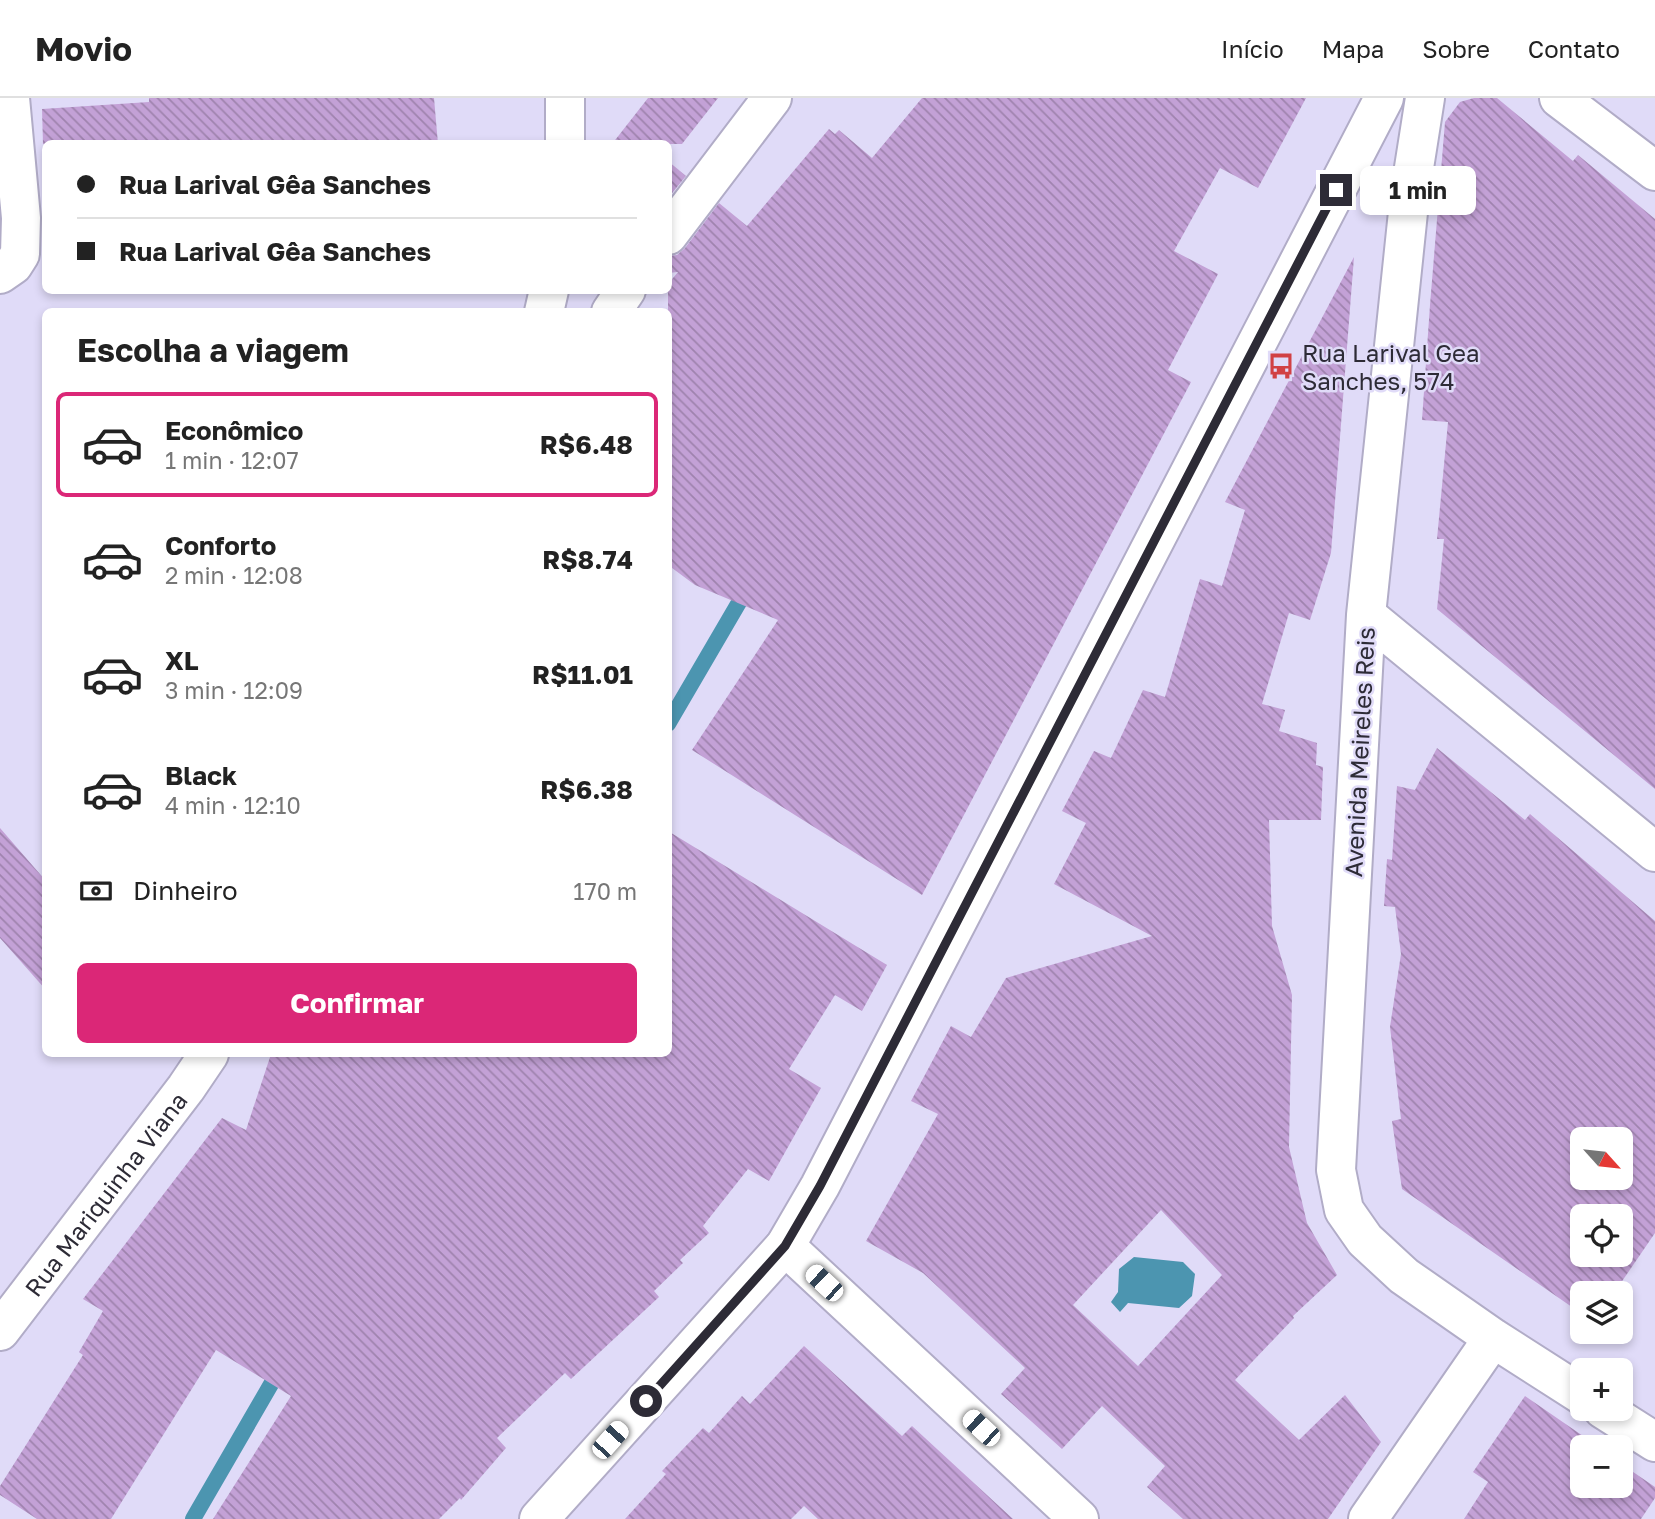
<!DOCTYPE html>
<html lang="pt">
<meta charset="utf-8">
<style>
:root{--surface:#fff;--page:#f2f2f2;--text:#222;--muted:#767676;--line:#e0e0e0;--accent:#db2777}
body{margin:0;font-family:"Golos Text",sans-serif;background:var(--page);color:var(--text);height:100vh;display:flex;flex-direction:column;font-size:26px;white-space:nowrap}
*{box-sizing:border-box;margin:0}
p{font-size:23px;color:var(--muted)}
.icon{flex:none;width:38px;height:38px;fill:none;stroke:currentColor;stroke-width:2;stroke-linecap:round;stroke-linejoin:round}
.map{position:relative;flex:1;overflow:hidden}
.side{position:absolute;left:42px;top:210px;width:630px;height:749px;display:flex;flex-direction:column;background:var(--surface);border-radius:10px;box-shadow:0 4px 10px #0003}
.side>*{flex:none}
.guide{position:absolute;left:42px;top:42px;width:630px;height:154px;border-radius:10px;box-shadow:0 4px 10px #0003;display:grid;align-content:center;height:154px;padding:0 35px;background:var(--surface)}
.needle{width:46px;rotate:117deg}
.tools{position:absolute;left:1570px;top:1029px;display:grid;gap:14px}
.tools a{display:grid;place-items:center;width:63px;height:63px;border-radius:10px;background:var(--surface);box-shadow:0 4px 10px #0003;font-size:35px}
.end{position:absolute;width:32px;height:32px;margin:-16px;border:9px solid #2d2b36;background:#fff;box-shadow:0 0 0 4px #fff}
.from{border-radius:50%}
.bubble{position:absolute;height:49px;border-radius:10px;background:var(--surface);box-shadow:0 4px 10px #0003;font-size:23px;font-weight:700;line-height:49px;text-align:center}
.car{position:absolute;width:21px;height:42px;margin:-21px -10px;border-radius:9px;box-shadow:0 0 5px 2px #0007;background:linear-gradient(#fff 24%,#345 0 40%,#fff 0 76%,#345 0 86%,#fff 0)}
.guide b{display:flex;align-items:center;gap:24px;height:66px;font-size:26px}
.guide b+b{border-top:2px solid var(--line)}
.guide i{width:18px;height:18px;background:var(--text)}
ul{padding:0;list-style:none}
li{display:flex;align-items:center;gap:21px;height:105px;margin:0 14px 10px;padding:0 21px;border:4px solid transparent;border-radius:10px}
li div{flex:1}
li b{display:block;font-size:26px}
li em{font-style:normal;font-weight:700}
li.on{border-color:var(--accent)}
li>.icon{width:63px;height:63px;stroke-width:1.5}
h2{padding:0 35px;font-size:32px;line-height:84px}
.pay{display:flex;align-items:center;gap:18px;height:77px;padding:0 35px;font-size:26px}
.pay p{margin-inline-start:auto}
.button{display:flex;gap:14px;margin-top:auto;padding:14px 35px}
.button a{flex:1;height:80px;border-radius:10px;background:var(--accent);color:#fff;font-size:28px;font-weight:700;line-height:80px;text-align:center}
header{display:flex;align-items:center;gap:42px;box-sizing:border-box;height:98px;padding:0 35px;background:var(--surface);border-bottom:2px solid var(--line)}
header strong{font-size:33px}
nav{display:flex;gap:38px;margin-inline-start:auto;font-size:24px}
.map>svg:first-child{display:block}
.water{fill:#4c95b0}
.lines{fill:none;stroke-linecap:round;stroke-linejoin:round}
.stream{stroke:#4c95b0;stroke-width:16}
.building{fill:url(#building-back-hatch);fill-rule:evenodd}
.street-casing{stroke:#b1acc7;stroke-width:42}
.secondary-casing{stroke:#b1acc7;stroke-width:42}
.street{stroke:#fff;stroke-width:38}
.secondary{stroke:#fff;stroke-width:38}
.route{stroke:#2d2b36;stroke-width:9}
.labels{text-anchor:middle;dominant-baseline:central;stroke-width:5;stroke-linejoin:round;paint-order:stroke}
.poi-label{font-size:24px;fill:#2d2b36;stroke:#e0dbf8;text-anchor:start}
.street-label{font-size:24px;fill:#2d2b36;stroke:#e0dbf8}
</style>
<header>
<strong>Movio</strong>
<nav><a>Início</a><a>Mapa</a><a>Sobre</a><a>Contato</a></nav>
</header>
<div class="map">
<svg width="1655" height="1421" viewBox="0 0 1655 1421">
<defs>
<pattern id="building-back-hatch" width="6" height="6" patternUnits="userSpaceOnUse" patternTransform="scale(1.75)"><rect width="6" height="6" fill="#c3a1d6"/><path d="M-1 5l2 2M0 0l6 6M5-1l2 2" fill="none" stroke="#9f83ae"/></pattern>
</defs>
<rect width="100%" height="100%" fill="#e0dbf8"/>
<path class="water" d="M1134,1159l49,5 12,12 -3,22 -13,12 -51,-5 -8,9 -9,-10 7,-10 1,-23z"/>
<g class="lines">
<path class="stream" d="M668,626l80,-137
M193,1421l88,-152"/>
</g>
<path class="building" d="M149,0h285l4,46h-395l-1,-35 107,-7z
M648,0h70l-36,46h-70z
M922,0h384l-48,90 -38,-20 -46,83 44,23 -50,96 23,12 -269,513 -230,-145 86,-130 -83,-35 -27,-20v-281l10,-12 -10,1v-17l9,-1 8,-7 34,-45 28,23 82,-97 6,5 4,-4 33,28z
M1474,0h23l76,63 5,-6 77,64v570l-218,-180 7,-70h-7l11,-117 -26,-2 8,-115 15,-183 15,-20z
M668,63l18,15 -18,22z
M1354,159l-23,296 -21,67 -21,-7 -27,91 23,6 -6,21 38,12 -1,22 7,2 -2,53h-52l3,106 20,69 -3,152 18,76 30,52 -44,41 1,2 -59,62 64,60 46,-45 36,47 -53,77h-145l-36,-32 18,-21 -63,-60 -40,43 -61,-55 24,-26 -102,-95 -57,-32 72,-127 -27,-13 40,-75 20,11 35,-59 146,-42 -98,-52 32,-61 -24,-12 32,-60 17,7 32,-68 22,7 35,-118 22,7 23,-76 -20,-8zM1161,1112l61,65 -84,91 -65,-61z
M1437,650l88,72 5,-6 125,107v312l-41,60h-32v21l-180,-125 -10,-68 9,-2 -11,-92 11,-73 -6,-47 -11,-1 3,-47 5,1 5,-74 18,4zM1582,1041h38v39h-38zM1582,1118h38v39h-38z
M0,730l46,53v109l-46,-52z
M668,733l219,134 -25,46 -27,-16 -46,74 32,19 -52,93 -21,-12 -45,57 6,7 -29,27 3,3 -29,28 5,6 -88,82 -6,-6 -68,65 9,10 -45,52 -1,-2 -21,21h-226l78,-123 -75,-46 -105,169h-74l-37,-24v-9l83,-131 -4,-3 24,-41 -20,-12 139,-181 24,12 25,-76h397z
M804,1248l98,90 10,-10 101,93h-195l-14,-13 -13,13h-166l41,-45 -4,-3 41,-43 6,5 33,-37 8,8z
M1525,1298l74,51h-17v39h38v-23l35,24v11l-14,21h-177l24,-37 -15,-10z"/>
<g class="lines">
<g class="street-casing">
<path id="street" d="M1425,0l-15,95 -44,422 -30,555 8,40 21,30 39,36 89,62 89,57
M1559,0l96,73
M668,137l104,-137
M0,176l13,-9 7,-11 1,-36 -11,-120
M611,214l15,-22
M1366,517l289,237
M785,1148l294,273
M1603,1311l52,33
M1368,1421l125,-181"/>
</g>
<g class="secondary-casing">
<g id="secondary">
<path d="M565,0v46"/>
<path d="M544,214l5,-22"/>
<path id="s1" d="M0,1233l186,-243 23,-34"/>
<path d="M539,1421l246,-273 35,-60 564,-1088"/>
</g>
</g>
<use href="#street" class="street"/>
<use href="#secondary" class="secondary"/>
</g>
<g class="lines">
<path class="route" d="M646,1303l139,-155 35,-60 516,-996"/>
</g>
<defs>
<g id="bus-bare" transform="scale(2.1)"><path d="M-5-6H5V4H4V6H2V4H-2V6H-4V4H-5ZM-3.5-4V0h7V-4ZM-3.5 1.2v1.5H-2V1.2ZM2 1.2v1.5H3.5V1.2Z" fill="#d14144" stroke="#e0dbf8" stroke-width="2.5" paint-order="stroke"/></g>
</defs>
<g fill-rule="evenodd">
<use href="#bus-bare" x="1281" y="268"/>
</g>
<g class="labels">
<g class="poi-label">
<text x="1302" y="254">Rua Larival Gea<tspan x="1302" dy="28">Sanches, 574</tspan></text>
</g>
<g class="street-label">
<text transform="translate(1359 654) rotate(-87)">Avenida Meireles Reis</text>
<text stroke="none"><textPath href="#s1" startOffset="173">Rua Mariquinha Viana</textPath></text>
</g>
</g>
</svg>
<div class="tools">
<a><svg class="needle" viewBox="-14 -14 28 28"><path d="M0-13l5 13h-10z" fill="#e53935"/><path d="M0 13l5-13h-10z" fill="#767676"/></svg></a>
<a><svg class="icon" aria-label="locate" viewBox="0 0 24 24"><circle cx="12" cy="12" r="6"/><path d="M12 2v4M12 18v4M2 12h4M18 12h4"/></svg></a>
<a><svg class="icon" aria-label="layers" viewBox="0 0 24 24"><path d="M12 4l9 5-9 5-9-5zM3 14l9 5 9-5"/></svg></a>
<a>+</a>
<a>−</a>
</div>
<i class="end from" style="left:646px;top:1303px"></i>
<i class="end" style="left:1336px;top:92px"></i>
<div class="bubble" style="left:1360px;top:68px;width:116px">1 min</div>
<i class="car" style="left:824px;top:1185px;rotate:313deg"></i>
<i class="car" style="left:981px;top:1330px;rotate:313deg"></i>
<i class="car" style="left:610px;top:1342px;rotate:42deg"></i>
<div class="guide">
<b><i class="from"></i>Rua Larival Gêa Sanches</b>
<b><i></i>Rua Larival Gêa Sanches</b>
</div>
<section class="side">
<h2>Escolha a viagem</h2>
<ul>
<li class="on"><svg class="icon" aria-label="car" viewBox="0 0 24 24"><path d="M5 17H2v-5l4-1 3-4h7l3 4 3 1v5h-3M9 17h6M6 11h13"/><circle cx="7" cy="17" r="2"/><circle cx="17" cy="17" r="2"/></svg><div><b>Econômico</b><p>1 min · 12:07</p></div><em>R$6.48</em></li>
<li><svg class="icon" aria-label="car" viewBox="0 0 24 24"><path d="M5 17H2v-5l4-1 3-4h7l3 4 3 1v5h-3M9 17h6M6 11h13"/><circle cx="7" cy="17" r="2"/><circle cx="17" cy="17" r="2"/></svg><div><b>Conforto</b><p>2 min · 12:08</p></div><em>R$8.74</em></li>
<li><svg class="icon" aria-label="car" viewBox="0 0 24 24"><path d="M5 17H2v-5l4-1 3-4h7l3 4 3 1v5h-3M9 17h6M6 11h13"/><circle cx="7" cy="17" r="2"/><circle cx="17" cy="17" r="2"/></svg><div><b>XL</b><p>3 min · 12:09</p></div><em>R$11.01</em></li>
<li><svg class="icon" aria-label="car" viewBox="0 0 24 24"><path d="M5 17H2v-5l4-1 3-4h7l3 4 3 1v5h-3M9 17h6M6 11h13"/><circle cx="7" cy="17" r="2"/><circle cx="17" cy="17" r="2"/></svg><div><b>Black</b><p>4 min · 12:10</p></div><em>R$6.38</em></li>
</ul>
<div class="pay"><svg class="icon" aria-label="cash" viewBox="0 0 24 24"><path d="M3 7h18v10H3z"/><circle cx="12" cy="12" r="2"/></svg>Dinheiro<p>170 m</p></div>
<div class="button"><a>Confirmar</a></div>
</section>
</div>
